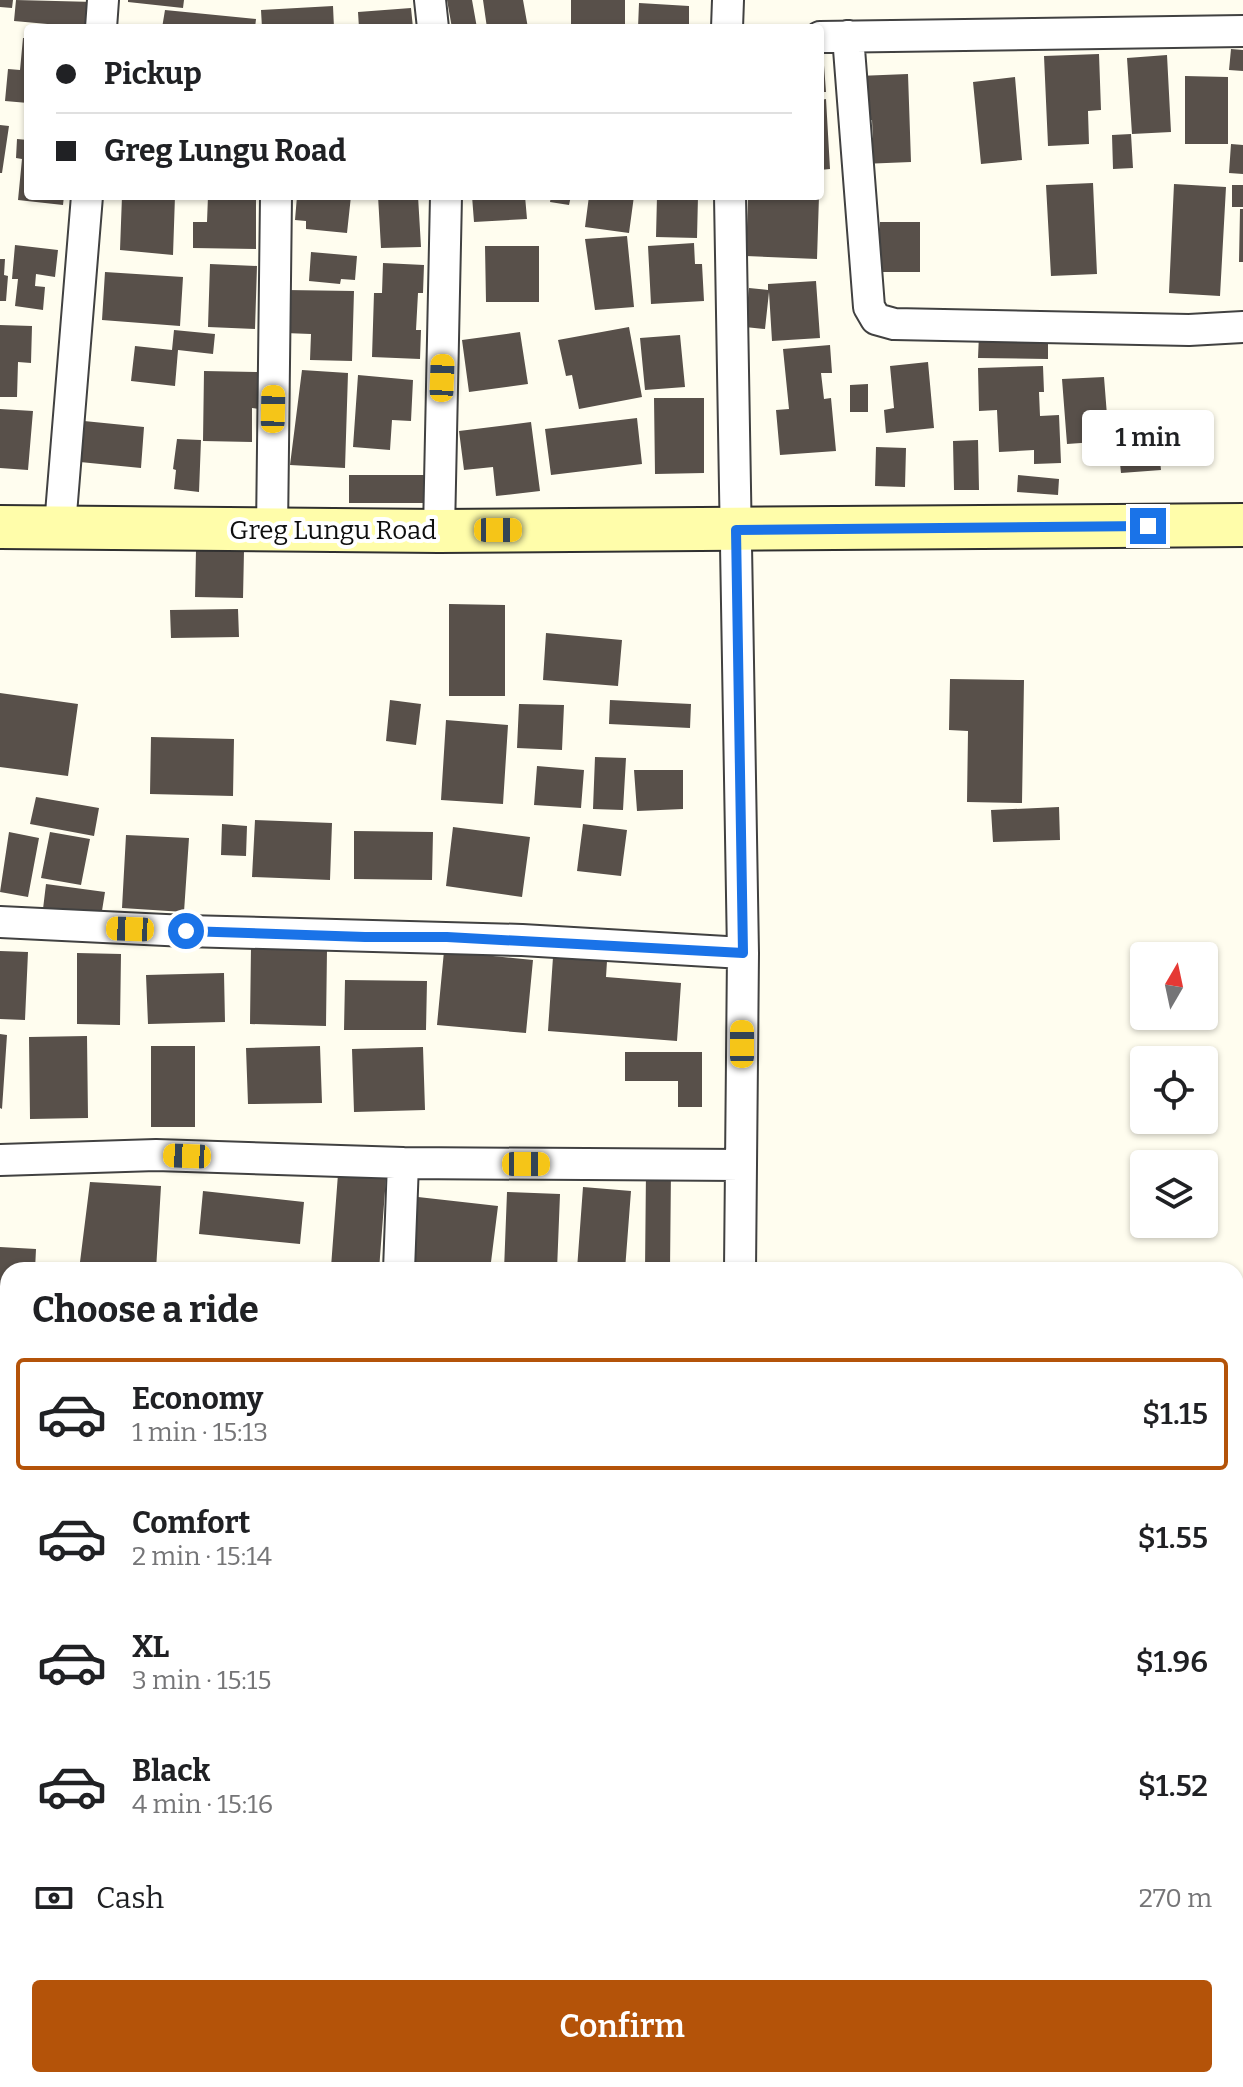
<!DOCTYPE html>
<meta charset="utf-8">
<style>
:root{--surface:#fff;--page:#f6f6f6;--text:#202124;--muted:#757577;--line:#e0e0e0;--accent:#b45309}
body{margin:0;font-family:Bitter,serif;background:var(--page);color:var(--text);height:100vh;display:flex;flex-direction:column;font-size:30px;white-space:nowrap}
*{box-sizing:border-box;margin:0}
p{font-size:26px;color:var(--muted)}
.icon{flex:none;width:44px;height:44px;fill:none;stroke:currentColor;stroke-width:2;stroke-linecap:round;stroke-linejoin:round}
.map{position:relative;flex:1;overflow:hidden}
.sheet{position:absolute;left:0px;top:1262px;width:1244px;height:826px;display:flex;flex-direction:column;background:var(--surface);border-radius:24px 24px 0 0;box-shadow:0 2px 6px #0004}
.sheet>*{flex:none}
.guide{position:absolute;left:24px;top:24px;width:800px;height:176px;border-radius:8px;box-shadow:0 2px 6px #0004;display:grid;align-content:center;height:176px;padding:0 32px;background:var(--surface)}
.needle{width:52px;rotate:9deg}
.buttons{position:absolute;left:1130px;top:942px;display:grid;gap:16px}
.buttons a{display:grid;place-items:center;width:88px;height:88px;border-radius:8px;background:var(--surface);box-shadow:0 2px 6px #0004;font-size:40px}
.end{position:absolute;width:36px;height:36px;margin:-18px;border:10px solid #1a73e8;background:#fff;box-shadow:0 0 0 4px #fff}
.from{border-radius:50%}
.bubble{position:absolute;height:56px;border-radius:8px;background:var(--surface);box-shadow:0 2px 6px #0004;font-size:26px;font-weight:600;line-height:56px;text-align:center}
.car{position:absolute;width:24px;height:48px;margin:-24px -12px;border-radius:10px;box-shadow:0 0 6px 2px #0007;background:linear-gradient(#f5c518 24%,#345 0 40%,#f5c518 0 76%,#345 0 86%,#f5c518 0)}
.guide b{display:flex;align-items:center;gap:28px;height:76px;font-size:30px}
.guide b+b{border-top:2px solid var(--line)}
.guide i{width:20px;height:20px;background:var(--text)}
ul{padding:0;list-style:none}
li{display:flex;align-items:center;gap:24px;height:112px;margin:0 16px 12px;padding:0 16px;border:4px solid transparent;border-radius:8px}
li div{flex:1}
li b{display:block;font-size:30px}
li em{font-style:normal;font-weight:600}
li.on{border-color:var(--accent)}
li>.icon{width:72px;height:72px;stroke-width:1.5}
h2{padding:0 32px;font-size:36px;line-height:96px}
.pay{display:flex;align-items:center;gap:20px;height:88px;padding:0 32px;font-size:30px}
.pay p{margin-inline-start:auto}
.primary-button{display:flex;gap:16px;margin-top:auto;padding:16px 32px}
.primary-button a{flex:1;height:92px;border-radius:8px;background:var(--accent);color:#fff;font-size:32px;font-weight:600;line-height:92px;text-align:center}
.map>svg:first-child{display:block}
.building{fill:#58504a}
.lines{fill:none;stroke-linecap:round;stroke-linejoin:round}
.street-casing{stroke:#414141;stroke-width:34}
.secondary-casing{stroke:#303030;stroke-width:46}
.street{stroke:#fff;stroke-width:30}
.secondary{stroke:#fffdaa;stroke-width:42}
.route{stroke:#1a73e8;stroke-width:10}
.labels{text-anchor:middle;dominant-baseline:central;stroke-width:8;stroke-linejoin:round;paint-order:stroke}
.street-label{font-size:26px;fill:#0e0e0e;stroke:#fff}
</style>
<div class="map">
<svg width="1243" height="2087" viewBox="0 0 1243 2087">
<rect width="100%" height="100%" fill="#fffdef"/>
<path class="building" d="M0,0h13l-1,8 -12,-1z
M16,0l79,2 -3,26 -78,-7z
M128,0h56l-1,8 -55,-6z
M447,0h25l5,28h-25z
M483,0h40l5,28h-41z
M571,0h54v28h-54z
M639,3l50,3v22h-51z
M333,6l1,22h-72l-1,-18z
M411,8l2,20h-54l-1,-16z
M165,10l91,9 -1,9h-93z
M23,38h5v65l-23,-2 3,-32 12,1z
M1231,49l12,1v21l-14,-1z
M820,52h3l3,40h-6z
M1099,54l2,56 -13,1 1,33 -41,2 -4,-90z
M1167,55l4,77 -39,2 -5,-76z
M908,74l3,88 -49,2v-23h11l-1,-21 -12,1 -2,-45z
M1185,76l43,1v67h-43z
M1015,77l7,83 -41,4 -8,-82z
M826,99l4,70 -10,1v-70z
M0,125l9,1 -7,47h-2z
M1131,134l2,34 -20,1 -1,-34z
M17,139l11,1v56h36l-1,9 -45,-5 4,-41 -6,-1z
M1231,144l12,1v29l-14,-1z
M1093,183l4,91 -46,2 -5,-91z
M1174,184l52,3 -6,109 -51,-3z
M1232,185h11v22h-11z
M122,196h53l-2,59 -53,-5z
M208,196h48v53l-63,-1v-26h14z
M297,196h54l-4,37 -41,-4v-8l-11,-1z
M378,196h40l3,51 -40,1z
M472,196h53l2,23 -53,3z
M551,196h20l-2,9 -19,-3z
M589,196h45l-5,37 -44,-6z
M657,196h41l-1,42 -41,-1z
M773,196h46l-2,63 -71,-3 2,-58 25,2z
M1240,209h3v53h-4z
M880,222h40v50h-41z
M627,236l7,71 -39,3 -10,-71z
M694,243l1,21h7l2,37 -53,3 -3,-58z
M15,245l43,5 -3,27 -19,-3 -1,12 10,1 -2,23 -28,-4 3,-27h-6z
M485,246h54v56h-53z
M311,252l46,4 -2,24 -14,-1 -1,5 -31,-3z
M0,259h5l-1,16 4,1 -2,25h-6z
M383,263l41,2 -1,28h-5l-2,37h5l-1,29 -48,-2 2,-64h8z
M210,264l47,2 -2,63 -47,-2z
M105,272l78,5 -3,49 -78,-6z
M816,281l4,57 -48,3 -3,-49 -4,37 -20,-2 4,-39 19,2v-6z
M286,290l68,1 -2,70 -42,-1 1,-26 -26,-1z
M0,325l32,1 -1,37 -13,-1 -1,35h-17z
M629,327l13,70 -63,12 -7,-34 -6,1 -8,-36z
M174,330l41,4 -2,20 -35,-4 -3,36 -44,-5 4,-35 37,4z
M520,332l8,52 -59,8 -7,-52z
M979,334h69v25l-70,-1z
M680,335l5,52 -40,3 -5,-52z
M830,345l2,28h-11l3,26 7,-1 5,53 -56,4 -4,-45 13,-1 -6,-60z
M928,362l6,66 -48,5 -2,-23 10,-2 -4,-42z
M1043,366l1,26h-5l1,24 19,-1 2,48 -27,1v-14l-35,2 -2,-42 -18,1 -1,-43z
M302,370l46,3 -3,95 -55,-3z
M204,371l56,1 -1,37 -7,-1v34l-49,-1z
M358,375l55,5 -2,41 -19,-1 -2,30 -37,-3z
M1104,377l5,64 -42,3 -5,-65z
M868,384v28h-18v-27z
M654,398h50v75l-49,1z
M0,409l33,2 -5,59 -28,-2z
M637,418l5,46 -91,11 -6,-46z
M84,421l60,6 -3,41 -61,-6z
M1156,421l5,49 -40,3 -5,-48z
M531,422l9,69 -44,5 -3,-29 -29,3 -5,-39z
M177,439l24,1 -2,52 -25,-3 2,-19 -3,-1z
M978,440l1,50h-25l-1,-49z
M876,447l30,1 -1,39 -30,-1z
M349,475h77l-1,28h-76z
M1018,475l41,4 -1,16 -41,-3z
M196,550l48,1 -1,47 -48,-1z
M449,604l56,1v91h-56z
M238,609l1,28 -68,1 -1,-28z
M546,633l76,7 -4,46 -75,-6z
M950,679l74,1 -2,123 -55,-1 1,-71 -19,-1z
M0,693l78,11 -10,72 -68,-9z
M390,700l31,4 -5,41 -30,-4z
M610,700l81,4 -1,24 -81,-4z
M519,704l45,1 -2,45 -45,-2z
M446,720l62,5 -5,79 -62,-4z
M151,737l83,2 -1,57 -83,-2z
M595,757l31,1 -3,52 -30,-1z
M537,766l47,4 -3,38 -47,-3z
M634,770h49v39l-46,2z
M36,797l63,11 -5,28 -64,-12z
M1059,807l1,33 -67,2 -2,-32z
M255,820l77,3 -2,57 -78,-3z
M222,824l25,2 -1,30 -25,-1z
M583,824l44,6 -6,46 -44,-5z
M453,827l77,10 -8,60 -76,-11z
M354,831l79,1 -1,48 -78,-1z
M9,832l30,6 -11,59 -28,-5z
M50,832l40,7 -9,46 -40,-7z
M126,835l63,3 -5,74 -62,-4z
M46,884l59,8 -4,25 -58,-8z
M251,947l76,2 -1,77 -76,-2z
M0,951l28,1 -3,68 -25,-1z
M444,951l89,9 -7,73 -89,-8z
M77,953l44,1 -1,71 -43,-1z
M553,957l54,4 -1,16 75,6 -4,58 -129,-10z
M224,973l1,49 -77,2 -2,-49z
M345,980l82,1 -1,49h-82z
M0,1034l7,1 -5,74 -2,-1z
M87,1036l1,82 -58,1 -1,-82z
M151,1046h44v81h-44z
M320,1046l2,57 -74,1 -2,-56z
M423,1047l2,63 -71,2 -2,-63z
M625,1052h77v55h-24v-26h-53z
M646,1170h25l-1,100h-25z
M338,1174l48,4 -7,92 -48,-3z
M90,1182l71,4 -5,84h-77z
M583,1187l48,4 -6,79 -48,-1z
M203,1191l101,11 -4,42 -101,-10z
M507,1192l53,2 -3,76h-53z
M418,1197l80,9 -8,64h-82z
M0,1247l36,2 -1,21h-27v17l-8,-1z
M0,1350l8,1v43h-8z
M0,1401h8v23h-8z
M0,1517l8,1v64h-8z
M1236,1607l7,1v26h-7z
M1236,1745h7v36l-7,-1z"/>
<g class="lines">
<g class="street-casing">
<path id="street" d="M430,0l3,28
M101,28l2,-28
M727,28l1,-28
M848,36l21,271 7,12 18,5 295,6 54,-3
M820,37l423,-6
M730,196l13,757 -3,317
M60,526l27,-330
M272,531l4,-335
M439,531l7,-335
M0,922l186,9 336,9 221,13
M0,1160l156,-5 247,8 338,2
M399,1270l4,-107
M0,1313h8
M0,1504h8
M729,2087v-7"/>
</g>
<g class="secondary-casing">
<path id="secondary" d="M0,527l439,4 804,-6"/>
</g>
<use href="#street" class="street"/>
<use href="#secondary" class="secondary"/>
</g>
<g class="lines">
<path class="route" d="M186,931l179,6h82l296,16 -7,-423 412,-4"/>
</g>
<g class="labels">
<g class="street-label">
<text x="333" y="530">Greg Lungu Road</text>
</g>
</g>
</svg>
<div class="buttons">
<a><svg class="needle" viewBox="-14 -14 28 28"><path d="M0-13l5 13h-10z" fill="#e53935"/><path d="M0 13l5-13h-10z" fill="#757577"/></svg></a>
<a><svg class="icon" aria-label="locate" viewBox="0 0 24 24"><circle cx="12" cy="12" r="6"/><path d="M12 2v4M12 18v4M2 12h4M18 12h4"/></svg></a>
<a><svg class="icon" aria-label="layers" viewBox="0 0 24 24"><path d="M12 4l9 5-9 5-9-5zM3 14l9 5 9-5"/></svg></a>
</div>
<i class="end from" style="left:186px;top:931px"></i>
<i class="end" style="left:1148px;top:526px"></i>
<div class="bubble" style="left:1082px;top:410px;width:132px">1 min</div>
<i class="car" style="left:442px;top:378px;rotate:2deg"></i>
<i class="car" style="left:273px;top:409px;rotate:1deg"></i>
<i class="car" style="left:498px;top:530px;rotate:90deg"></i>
<i class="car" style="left:130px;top:929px;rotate:272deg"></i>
<i class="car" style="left:742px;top:1044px;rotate:0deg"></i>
<i class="car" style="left:187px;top:1156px;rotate:272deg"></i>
<i class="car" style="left:526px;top:1164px;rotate:90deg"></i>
<div class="guide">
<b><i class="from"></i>Pickup</b>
<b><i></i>Greg Lungu Road</b>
</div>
<section class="sheet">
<h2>Choose a ride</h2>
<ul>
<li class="on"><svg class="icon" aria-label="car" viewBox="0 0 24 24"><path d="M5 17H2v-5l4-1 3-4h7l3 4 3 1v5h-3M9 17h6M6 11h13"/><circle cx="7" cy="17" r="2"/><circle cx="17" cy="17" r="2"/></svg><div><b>Economy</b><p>1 min · 15:13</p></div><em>$1.15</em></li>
<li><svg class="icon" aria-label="car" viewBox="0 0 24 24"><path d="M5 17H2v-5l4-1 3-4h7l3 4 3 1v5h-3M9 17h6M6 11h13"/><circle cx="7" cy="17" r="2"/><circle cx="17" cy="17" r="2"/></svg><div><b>Comfort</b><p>2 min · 15:14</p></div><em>$1.55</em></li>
<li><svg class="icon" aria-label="car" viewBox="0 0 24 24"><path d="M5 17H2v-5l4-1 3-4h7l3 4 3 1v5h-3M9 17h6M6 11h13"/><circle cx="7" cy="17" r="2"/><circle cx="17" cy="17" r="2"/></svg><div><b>XL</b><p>3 min · 15:15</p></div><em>$1.96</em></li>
<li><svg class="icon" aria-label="car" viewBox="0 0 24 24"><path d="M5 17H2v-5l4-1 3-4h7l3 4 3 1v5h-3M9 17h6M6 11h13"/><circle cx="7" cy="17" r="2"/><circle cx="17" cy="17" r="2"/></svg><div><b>Black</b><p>4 min · 15:16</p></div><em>$1.52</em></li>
</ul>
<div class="pay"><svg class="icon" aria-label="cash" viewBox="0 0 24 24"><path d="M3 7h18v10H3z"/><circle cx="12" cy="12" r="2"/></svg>Cash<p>270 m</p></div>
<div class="primary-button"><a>Confirm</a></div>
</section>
</div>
